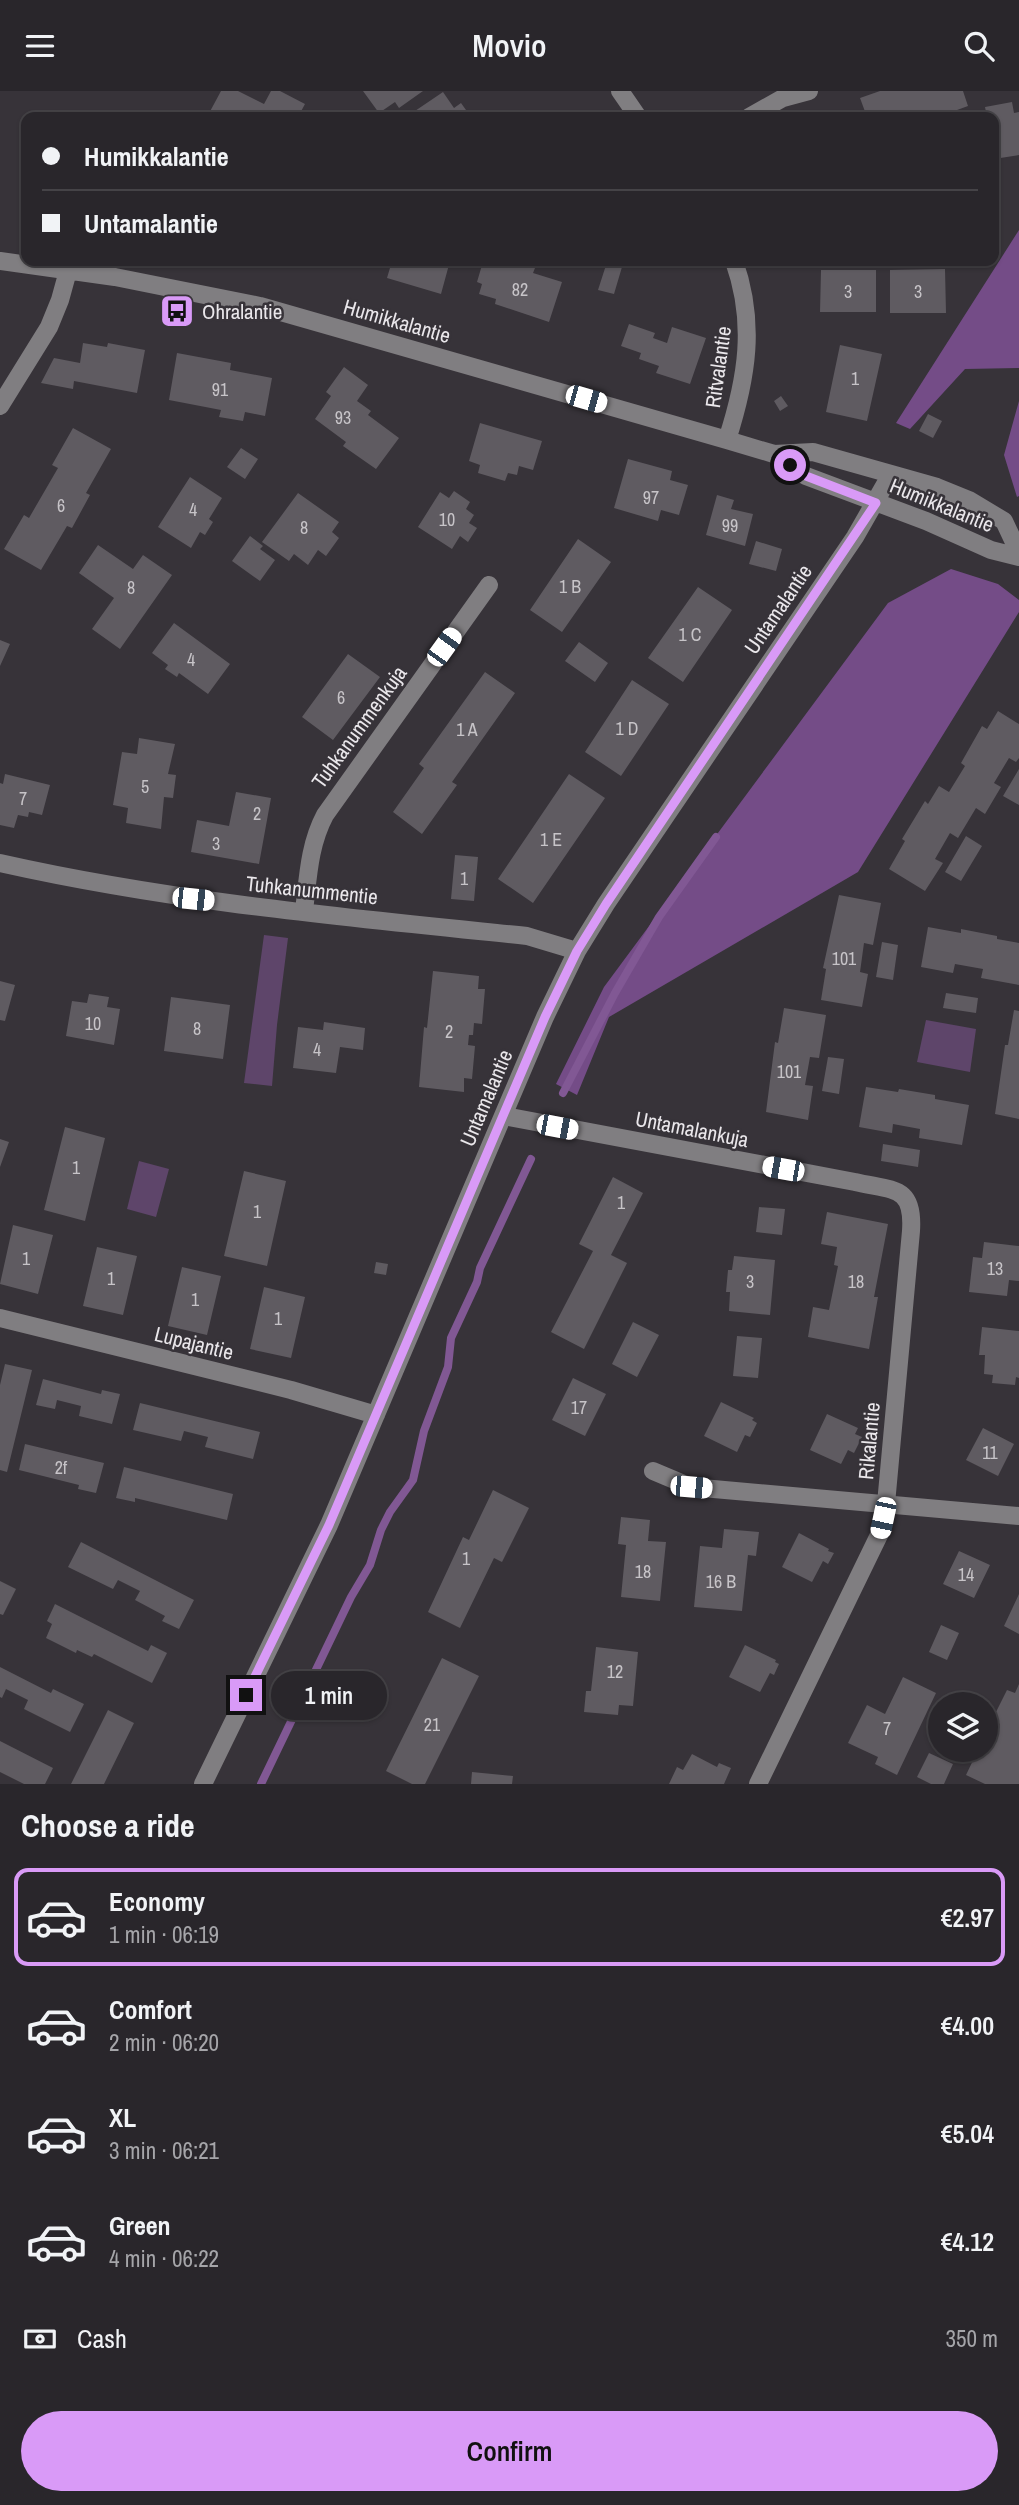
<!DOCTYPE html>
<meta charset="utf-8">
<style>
:root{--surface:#29262b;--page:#353237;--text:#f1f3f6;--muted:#a5a5a9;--line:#454347;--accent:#d99af7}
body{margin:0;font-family:"Archivo Narrow",sans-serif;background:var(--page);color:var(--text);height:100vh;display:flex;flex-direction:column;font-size:26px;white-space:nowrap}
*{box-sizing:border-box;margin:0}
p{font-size:23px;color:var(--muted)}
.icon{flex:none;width:38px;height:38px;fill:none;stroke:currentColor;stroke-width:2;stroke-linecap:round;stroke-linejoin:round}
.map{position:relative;height:1693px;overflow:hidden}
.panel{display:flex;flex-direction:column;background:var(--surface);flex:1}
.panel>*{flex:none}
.hud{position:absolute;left:21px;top:21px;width:978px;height:154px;border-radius:14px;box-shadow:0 2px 5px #0004,0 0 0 2px var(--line);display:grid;align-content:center;height:154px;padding:0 21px;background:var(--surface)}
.tools{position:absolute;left:928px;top:1601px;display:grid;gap:14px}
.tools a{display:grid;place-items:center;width:70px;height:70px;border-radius:50%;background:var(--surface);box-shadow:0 2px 5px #0004,0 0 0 2px var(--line);font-size:35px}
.end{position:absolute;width:32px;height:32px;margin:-16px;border:9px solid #d99af7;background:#111;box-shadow:0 0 0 4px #111}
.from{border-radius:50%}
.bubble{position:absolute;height:49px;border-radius:24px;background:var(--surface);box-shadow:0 2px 5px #0004,0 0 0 2px var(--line);font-size:23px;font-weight:600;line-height:49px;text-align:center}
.car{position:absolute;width:21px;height:42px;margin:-21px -10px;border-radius:9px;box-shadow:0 0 5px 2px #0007;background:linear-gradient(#fff 24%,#345 0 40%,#fff 0 76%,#345 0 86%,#fff 0)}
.hud b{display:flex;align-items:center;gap:24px;height:66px;font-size:26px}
.hud b+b{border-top:2px solid var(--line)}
.hud i{width:18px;height:18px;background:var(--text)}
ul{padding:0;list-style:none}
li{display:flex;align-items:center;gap:21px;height:98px;margin:0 14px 10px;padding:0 7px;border:4px solid transparent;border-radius:14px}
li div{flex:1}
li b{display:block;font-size:26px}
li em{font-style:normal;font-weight:600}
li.selected{border-color:var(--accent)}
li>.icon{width:63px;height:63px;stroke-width:1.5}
h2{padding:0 21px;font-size:32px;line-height:84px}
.pay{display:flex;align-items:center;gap:18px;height:77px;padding:0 21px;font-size:26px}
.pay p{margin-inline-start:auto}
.primary-button{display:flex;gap:14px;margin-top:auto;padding:14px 21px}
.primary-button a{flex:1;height:80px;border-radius:42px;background:var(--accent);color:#111;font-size:28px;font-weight:600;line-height:80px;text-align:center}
header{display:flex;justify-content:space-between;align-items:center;height:91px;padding:0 21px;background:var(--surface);font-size:32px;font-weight:600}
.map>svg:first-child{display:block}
.green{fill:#5e456a}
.forest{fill:#744c87}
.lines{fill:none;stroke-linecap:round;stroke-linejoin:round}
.stream{stroke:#815894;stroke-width:8}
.building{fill:#5f5b61}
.minor{stroke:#807e81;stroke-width:18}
.route{stroke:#d99af7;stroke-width:9}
.labels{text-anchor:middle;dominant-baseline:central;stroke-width:5;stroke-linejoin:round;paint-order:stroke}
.number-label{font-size:18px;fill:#c7c4c8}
.poi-label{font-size:21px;fill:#eae7eb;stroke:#373339;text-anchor:start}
.street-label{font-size:21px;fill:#eae7eb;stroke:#373339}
</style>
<header><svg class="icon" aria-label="menu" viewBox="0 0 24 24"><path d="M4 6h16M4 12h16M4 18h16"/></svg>Movio<svg class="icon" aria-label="search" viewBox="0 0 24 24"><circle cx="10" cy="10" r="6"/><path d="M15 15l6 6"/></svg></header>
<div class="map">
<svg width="1019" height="1693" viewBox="0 0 1019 1693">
<rect width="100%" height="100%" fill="#373339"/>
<path class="green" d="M264,844l24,3 -11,87 -5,61 -28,-3z
M926,929l50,9 -6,43 -53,-10z
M139,1070l30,8 -13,48 -29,-8z"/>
<path class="forest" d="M1019,139v138l-54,1 -55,60 -14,-6z
M1019,310v95l-2,1 -13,-42z
M951,478l47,15 21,16v12l-161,260 -249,145 -32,78 -21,-11 48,-97 284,-384z"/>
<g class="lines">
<path class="stream" d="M563,1002l52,-100 44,-76 57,-80
M261,1693l90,-187 19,-32 11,-35 9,-18 23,-32 11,-49 24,-64 3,-29 26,-56 3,-14 51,-109"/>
</g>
<path class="building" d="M221,0h17l26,13 7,-13h9l25,13 -7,13h-91z
M363,0h60l-24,17 -4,-6 -16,11z
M880,0h83l5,15 -30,11h-71l-7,-19z
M443,1l11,16 7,-5 10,14h-56l-3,-4z
M1012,11l2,11 5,-1v43l-25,4v-42h-7l-2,-10z
M392,170h58l-9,33 -54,-16z
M490,170h40l-2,4 7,3 -2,5 29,9 -13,40 -54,-18 1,-5 -17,-5 3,-10 -5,-2 5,-17 6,1z
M607,171l15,5 -8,27 -16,-4z
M945,178l1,44h-56v-43z
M821,179h55v42h-56z
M629,233l26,9 -2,5 14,5 5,-16 34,11 -16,46 -34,-11 3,-7 -20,-7 2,-6 -20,-7z
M83,252l24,4 1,-4 37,7 -8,43 -63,-12 -1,8 -32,-6 13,-25 26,5z
M840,254l42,9 -15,67 -41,-9z
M177,262l54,10 -1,7 42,8 -7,38 -20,-4 -2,9 -24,-4 2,-7 -52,-10z
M344,276l24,18 -11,16 14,10 -3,4 31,23 -23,31 -33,-23 3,-4 -31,-23 16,-23 -5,-4z
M781,305l7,10 -8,5 -6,-10z
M928,323l14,7 -9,17 -14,-7z
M480,332l62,18 -9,29 -14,-4 -2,9 -9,-2 -3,8 -27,-8 2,-8 -11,-4z
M73,337l38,21 -25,44 4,2 -18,33 -5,-2 -26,44 -37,-21 20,-34 5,3 29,-50 -6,-3z
M241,357l17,11 -13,20 -18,-12z
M628,368l44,12 -2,9 18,5 -9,30 -18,-5 -3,11 -44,-13z
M190,386l32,21 -13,21 4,3 -8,13 -5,-3 -9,16 -33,-21z
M454,400l16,11 -4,7 8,6 -5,8 8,5 -9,14 -8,-6 -8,13 -34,-22 22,-35 9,6z
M298,402l41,29 -7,10 7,6 -13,18 -8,-6 -10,15 -14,-11 -5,7 -27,-19z
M717,404l17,5 -3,9 22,5 -8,32 -39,-11z
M250,445l13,10 -3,3 15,11 -15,21 -28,-20z
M578,448l33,23 -49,70 -32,-22z
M756,450l26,8 -6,22 -27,-7z
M98,454l35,24 10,-14 29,20 -52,74 -28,-20 22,-31 -35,-25z
M698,496l34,23 -49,72 -35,-24z
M174,532l56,41 -22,30 -29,-21 -2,4 -12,-8 3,-4 -16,-12z
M0,549l10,4 -10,22z
M579,551l29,21 -13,19 -30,-21z
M348,563l32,23 -47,63 -31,-23z
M485,581l30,21 -63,89 5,3 -35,49 -29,-22 31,-44 -5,-4z
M632,589l37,24 -48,72 -36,-24z
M998,620l21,13v34l-3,4 -7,-4 -15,25 7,4 -16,27 -9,-6 -18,30 -8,-5 -15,26 8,4 -18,28 -36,-22 16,-28 -3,-2 23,-38 3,3 11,-18 10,6 16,-26 -4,-3 21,-37 5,3z
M139,647l36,6 -7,30 8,1 -3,23 -9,-1 -3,32 -35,-6 2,-15 -15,-3 9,-53 15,2z
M1019,678v36l-16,-9z
M5,683l45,11 -8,30 -13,-3 -1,5 -10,-2 -4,13 -14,-3v-42l3,1z
M569,683l36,24 -72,105 -35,-24z
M236,701l35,6 -12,66 -68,-12 6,-32 32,6z
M966,745l16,10 -21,35 -16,-9z
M455,764l23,2 -4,44 -23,-2z
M839,804l42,8 -8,42 -9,-2 -4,29 8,2 -6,33 -41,-7 5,-31 -3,-1z
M928,836l33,6v-4l36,7v3l22,4v42l-38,-7 2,-9 -28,-5 -2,9 -32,-6z
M882,851l16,3 -5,35 -17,-3z
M433,880l46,5 -1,13h7l-3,35 -8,-1 -1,12h-4l-1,10 7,1 -3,33 -8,-1v14l-45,-5 5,-60 3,1z
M0,890l15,4 -10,36 -5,-1z
M946,902l32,5 -2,15 -33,-5z
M89,903l20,3 -2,10 13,2 -6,36 -48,-9 6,-35 15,2z
M171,906l59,8 -7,54 -59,-8z
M784,917l42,7 -7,43 -9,-1 -5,28 8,1 -5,34 -42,-8 9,-70 3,1z
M1014,919l5,1v108l-24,-5 10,-69h3z
M324,931l41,6 -2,22 -23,-3 -4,26 -43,-5 5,-41 25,3z
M828,966l16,2 -5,35 -17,-3z
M866,996l32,5 1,-3 36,6v4l34,6 -7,40 -43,-7 1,-9 -27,-5 -1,9 -33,-6z
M65,1036l40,11 -20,83 -41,-11z
M0,1048l9,3 -9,25z
M883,1053l37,6 -2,17 -37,-6z
M244,1080l42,10 -19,85 -43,-10z
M613,1086l30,16 -32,62 16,8 -43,86 -33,-17 42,-81 -14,-7z
M759,1116l26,2 -3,26 -26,-3z
M827,1121l61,12 -14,73h4l-9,52 -61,-12 5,-30 16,3 9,-44 -4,-1 3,-18 -16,-3z
M13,1134l40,10 -15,59 -38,-10z
M984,1151l35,4v35l-10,-1 -2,16 -38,-4 4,-35 9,1z
M97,1156l40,9 -14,59 -40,-9z
M734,1165l41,4 -5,55 -41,-4 1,-19h-4l2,-22h4z
M376,1171l12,2 -2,11 -12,-2z
M182,1176l39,9 -14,59 -39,-9z
M264,1196l41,10 -14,61 -41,-9z
M633,1231l26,13 -22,42 -25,-13z
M982,1236l37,4v47l-3,-1 -1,8 -23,-2 1,-8 -9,-1 1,-19h-6z
M737,1245l25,2 -4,40 -25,-2z
M5,1273l27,6 -25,102 -7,-2v-85z
M573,1287l33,16 -21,42 -33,-16z
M43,1288l58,15 1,-4 18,4 -8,30 -33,-8 2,-10 -24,-6 -2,9 -19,-4z
M721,1311l33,16 -2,2 5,3 -7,14 -5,-2 -8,17 -33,-16z
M140,1312l120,29 -7,27 -48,-12 3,-10 -24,-6 -3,10 -48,-11z
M827,1323l31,14 -3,6 7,3 -8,16 -6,-3 -7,14 -31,-14z
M983,1337l31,16 -16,32 -32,-16z
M25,1353l79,19 -8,30 -18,-4 1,-4 -60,-15z
M124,1376l109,27 -6,26 -92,-22v4l-19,-4z
M493,1399l36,18 -27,54 -8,-4 -34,70 -32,-16 35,-75 6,3z
M621,1426l29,3 -2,21 18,1 -6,59 -39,-4 5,-52 -8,-1z
M724,1438l35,3 -3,24 -8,-1 -6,56 -48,-4 6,-61 22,2z
M799,1442l30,16 -1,2 6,2 -6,11 -5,-3 -11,21 -30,-15z
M81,1451l113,58 -15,29 -17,-8 3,-5 -30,-16 5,-9 -22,-11 -5,9 -45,-22z
M959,1460l31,14 -16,33 -31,-14z
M0,1490l16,8 -13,26 -3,-1z
M1019,1503v40l-15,-8z
M55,1513l93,47 3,-6 16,8 -15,30 -58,-29 -2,3 -15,-7 -1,3 -30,-15 6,-14 -5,-3z
M941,1534l18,8 -12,27 -18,-8z
M745,1554l31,15 -1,2 4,2 -5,11 -4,-2 -10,19 -31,-15z
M596,1556l42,5 -5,54 -14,-1 -1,10 -34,-3 2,-21h5z
M442,1567l37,18 -54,108h-13l-26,-13z
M0,1576l51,26 2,-4 31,15 -14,28 -46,-23 4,-9 -22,-11 -4,9 -2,-1z
M903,1586l33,16 -39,82 -22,-11 3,-7 -30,-14 19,-38 18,9z
M1019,1593v100h-34l-19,-9 12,-25h10l12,-26 -8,-4 15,-30 8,3z
M108,1619l26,13 -30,61h-33z
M0,1650l53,27 -8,16h-21l-24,-12z
M929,1662l24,11 -9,20h-13l-14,-7z
M692,1663l25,13 2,-4 12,5 -7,16h-55l8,-17 6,3z
M472,1681l41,4 -1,8h-41z"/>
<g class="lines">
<path class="minor" d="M620,0l18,26
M749,26l34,-19 26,-7
M0,170l115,16 145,29 467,134 47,14 32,22 120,45 65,29 28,7
M0,315l49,-79 11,-27 8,-29
M727,349c20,-62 29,-117 7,-179
M774,363l39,-2 124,35 32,13 35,21 15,32
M0,772c173,39 351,55 527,73l50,15
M304,820c4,-33 5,-66 21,-96l164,-230
M504,1025l351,66c38,9 59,3 56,49l-25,273 -6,29 -122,251
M0,1227l291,72 85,25
M653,1380l38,16 328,29
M203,1693l126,-259 216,-508 32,-66 29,-47 249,-367 36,-63"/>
</g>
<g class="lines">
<path class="route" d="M246,1604l83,-170 216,-508 32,-66 29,-47 270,-401 -70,-27 -16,-11"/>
</g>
<defs>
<g id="bus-square" transform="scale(1.75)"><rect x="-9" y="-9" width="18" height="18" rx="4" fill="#d99af7" stroke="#373339"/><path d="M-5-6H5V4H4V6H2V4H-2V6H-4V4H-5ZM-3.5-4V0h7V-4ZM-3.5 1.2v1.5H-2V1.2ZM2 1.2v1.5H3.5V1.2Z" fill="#111"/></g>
</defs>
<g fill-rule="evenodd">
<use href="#bus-square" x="177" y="220"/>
</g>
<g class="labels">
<g class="number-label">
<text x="520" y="198">82</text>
<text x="848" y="200">3</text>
<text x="918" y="200">3</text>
<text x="855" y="287">1</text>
<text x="220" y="298">91</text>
<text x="343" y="326">93</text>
<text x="651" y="406">97</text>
<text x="61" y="414">6</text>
<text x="193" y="418">4</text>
<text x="447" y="428">10</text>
<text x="730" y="434">99</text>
<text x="304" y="436">8</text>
<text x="570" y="495">1 B</text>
<text x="131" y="496">8</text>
<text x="690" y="543">1 C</text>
<text x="191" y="568">4</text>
<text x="341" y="606">6</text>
<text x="627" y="637">1 D</text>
<text x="467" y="638">1 A</text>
<text x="145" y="695">5</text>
<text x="23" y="707">7</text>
<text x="257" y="722">2</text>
<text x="551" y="748">1 E</text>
<text x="216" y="752">3</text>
<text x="464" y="787">1</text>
<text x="844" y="867">101</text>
<text x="93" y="932">10</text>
<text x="197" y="937">8</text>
<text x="449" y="940">2</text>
<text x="317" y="958">4</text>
<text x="789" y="980">101</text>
<text x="76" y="1076">1</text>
<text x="621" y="1111">1</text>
<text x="257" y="1120">1</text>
<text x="26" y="1167">1</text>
<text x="995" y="1177">13</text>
<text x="111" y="1187">1</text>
<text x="750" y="1190">3</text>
<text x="856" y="1190">18</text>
<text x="195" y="1208">1</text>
<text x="278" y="1227">1</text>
<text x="579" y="1316">17</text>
<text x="990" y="1361">11</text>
<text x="61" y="1376">2f</text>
<text x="466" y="1467">1</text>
<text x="643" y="1480">18</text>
<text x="966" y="1483">14</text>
<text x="721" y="1490">16 B</text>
<text x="615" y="1580">12</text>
<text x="432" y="1633">21</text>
<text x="887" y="1637">7</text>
</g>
<g class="poi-label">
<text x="202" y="220">Ohralantie</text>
</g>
<g class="street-label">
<text transform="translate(397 230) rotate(16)">Humikkalantie</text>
<text transform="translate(718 276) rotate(-82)">Ritvalantie</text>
<text transform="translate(942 414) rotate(22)">Humikkalantie</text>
<text transform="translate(778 518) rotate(-56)">Untamalantie</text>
<text transform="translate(359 636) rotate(-54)">Tuhkanummenkuja</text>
<text transform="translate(312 799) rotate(6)">Tuhkanummentie</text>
<text transform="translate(486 1007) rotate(-67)">Untamalantie</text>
<text transform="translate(692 1038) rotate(11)">Untamalankuja</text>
<text transform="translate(194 1252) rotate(14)">Lupajantie</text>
<text transform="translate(869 1350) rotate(-85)">Rikalantie</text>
</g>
</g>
</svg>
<div class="tools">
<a><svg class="icon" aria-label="layers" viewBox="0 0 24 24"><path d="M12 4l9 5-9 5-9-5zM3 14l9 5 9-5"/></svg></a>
</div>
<i class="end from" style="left:790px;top:374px"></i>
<i class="end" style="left:246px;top:1604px"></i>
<div class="bubble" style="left:271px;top:1580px;width:116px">1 min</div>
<i class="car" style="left:586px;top:308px;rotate:106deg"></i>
<i class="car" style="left:444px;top:556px;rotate:36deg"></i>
<i class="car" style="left:193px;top:808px;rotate:96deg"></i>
<i class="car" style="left:557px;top:1036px;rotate:101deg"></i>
<i class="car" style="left:783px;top:1078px;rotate:280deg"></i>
<i class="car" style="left:691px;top:1396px;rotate:95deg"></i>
<i class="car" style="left:883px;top:1427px;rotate:192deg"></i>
<div class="hud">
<b><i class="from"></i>Humikkalantie</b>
<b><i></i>Untamalantie</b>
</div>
</div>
<section class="panel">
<h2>Choose a ride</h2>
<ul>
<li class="selected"><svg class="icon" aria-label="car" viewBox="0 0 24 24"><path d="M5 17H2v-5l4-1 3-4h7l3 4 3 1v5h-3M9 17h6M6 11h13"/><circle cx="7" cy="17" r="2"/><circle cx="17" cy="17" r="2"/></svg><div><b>Economy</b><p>1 min · 06:19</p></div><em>€2.97</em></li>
<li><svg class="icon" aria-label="car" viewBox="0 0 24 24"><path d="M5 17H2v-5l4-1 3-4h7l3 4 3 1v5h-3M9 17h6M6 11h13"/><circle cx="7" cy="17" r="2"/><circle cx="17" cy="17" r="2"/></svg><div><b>Comfort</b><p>2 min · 06:20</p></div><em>€4.00</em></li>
<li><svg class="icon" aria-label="car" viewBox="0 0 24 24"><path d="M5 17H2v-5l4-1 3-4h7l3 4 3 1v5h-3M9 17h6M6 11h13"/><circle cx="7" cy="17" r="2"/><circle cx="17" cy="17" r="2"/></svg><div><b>XL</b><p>3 min · 06:21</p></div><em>€5.04</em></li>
<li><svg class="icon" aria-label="car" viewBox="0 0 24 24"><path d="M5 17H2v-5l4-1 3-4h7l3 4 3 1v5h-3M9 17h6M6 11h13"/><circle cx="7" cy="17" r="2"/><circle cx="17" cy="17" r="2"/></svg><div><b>Green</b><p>4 min · 06:22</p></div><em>€4.12</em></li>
</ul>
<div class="pay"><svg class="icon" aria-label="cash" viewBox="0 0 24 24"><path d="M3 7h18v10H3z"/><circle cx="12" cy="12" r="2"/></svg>Cash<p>350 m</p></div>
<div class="primary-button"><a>Confirm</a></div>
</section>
